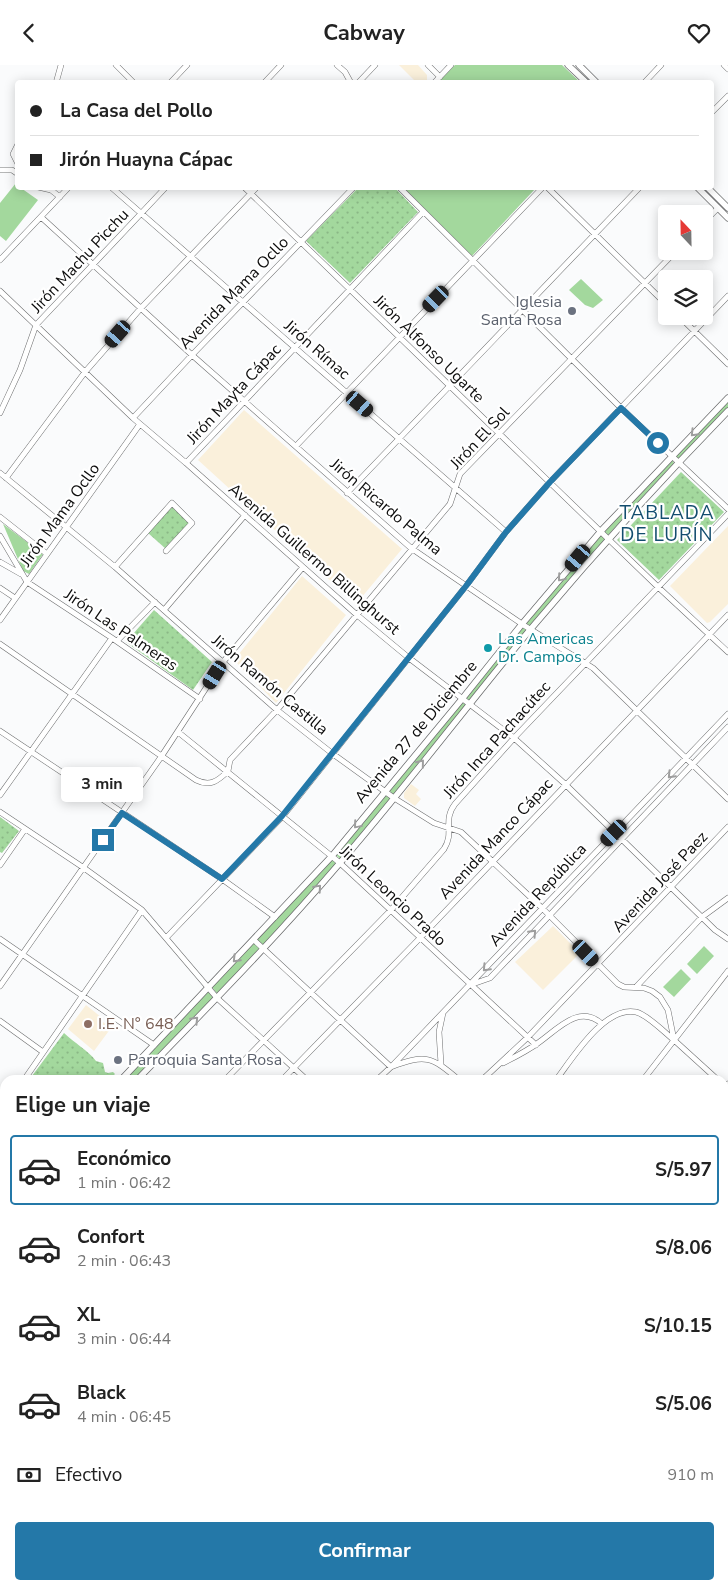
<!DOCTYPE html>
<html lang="es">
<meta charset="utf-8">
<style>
:root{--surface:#fff;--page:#f6f6f6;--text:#222;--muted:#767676;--line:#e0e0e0;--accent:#2478a8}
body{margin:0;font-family:"Nunito Sans",sans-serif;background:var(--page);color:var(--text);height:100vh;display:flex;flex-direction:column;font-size:19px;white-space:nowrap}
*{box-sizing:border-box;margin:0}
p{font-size:16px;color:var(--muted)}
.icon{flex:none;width:28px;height:28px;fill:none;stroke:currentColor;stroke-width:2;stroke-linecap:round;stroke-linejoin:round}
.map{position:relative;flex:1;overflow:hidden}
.sheet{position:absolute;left:0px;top:1010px;width:729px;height:515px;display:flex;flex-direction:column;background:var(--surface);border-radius:15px 15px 0 0;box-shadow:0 2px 12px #0003}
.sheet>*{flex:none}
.hud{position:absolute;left:15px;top:15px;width:699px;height:110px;border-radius:5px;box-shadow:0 2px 12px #0003;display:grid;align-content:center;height:110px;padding:0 15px;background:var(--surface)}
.needle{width:32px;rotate:338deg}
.tools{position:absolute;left:658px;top:140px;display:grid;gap:10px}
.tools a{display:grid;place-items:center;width:55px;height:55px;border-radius:5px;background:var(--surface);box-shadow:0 2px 12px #0003;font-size:25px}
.end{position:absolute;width:22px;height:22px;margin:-11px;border:6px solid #2478a8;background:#fff;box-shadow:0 0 0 2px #fff}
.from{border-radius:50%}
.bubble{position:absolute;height:35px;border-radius:5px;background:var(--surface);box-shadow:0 2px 12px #0003;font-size:16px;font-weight:700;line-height:35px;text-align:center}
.car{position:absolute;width:15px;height:30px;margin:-15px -8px;border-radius:6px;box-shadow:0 0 4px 1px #0007;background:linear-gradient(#222 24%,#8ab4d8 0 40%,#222 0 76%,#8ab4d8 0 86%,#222 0)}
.hud b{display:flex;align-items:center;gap:18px;height:48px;font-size:19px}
.hud b+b{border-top:1px solid var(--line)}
.hud i{width:12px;height:12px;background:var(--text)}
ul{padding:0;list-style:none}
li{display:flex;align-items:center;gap:15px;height:70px;margin:0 10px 8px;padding:0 5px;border:2px solid transparent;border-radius:5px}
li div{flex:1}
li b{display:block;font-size:19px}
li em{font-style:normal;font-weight:700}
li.selected{border-color:var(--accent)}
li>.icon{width:45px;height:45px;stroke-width:1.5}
h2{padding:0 15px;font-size:22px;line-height:60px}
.pay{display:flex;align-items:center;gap:12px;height:55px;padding:0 15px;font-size:19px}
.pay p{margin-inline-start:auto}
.action{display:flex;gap:10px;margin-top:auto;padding:10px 15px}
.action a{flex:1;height:58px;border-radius:5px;background:var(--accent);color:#fff;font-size:20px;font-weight:700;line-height:58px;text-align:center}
header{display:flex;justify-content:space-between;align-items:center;height:65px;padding:0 15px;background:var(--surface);font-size:22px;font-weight:700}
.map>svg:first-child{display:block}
.education{fill:#faf0db}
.grass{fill:#a3d89d}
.park{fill:url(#park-dots)}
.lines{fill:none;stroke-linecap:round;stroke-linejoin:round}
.minor-casing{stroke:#6d6e6f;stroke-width:6}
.tertiary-casing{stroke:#6d6e6f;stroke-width:7}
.primary-casing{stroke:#6d6e6f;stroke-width:9}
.minor{stroke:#fff;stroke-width:5}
.tertiary{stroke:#fff;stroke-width:5.5}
.primary{stroke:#fff;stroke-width:8}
.oneway{stroke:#9e9e9e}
.route{stroke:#2478a8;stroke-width:6}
.worship-dot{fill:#6b7280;stroke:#fff;stroke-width:2}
.culture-dot{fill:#0f9aa8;stroke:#fff;stroke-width:2}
.education-dot{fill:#8d6e63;stroke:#fff;stroke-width:2}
.labels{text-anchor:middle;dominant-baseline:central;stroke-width:4.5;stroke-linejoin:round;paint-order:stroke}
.street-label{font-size:16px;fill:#0c0c0c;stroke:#fff}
.worship-label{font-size:16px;fill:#5b616d;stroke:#fff;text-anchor:end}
.culture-label{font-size:16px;fill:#0d838f;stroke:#fff;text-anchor:start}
.education-label{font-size:16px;fill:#785e54;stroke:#fff;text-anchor:start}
.quarter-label{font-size:19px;letter-spacing:1px;fill:#134d6e;stroke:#fff}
</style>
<header><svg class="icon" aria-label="back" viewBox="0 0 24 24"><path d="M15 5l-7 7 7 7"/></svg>Cabway<svg class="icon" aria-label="heart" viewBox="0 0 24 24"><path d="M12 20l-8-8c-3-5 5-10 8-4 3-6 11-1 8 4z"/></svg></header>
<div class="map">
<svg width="728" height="1525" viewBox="0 0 728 1525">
<defs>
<pattern id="park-dots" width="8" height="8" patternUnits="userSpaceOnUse" patternTransform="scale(1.25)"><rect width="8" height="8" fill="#a3d89d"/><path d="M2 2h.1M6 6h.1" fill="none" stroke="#8bb886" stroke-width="1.8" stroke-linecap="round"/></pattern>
</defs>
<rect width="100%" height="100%" fill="#fafbfc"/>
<path class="education" d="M399,0h19l9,10v5l-3,2h-8z
M244,345l158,139 -46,55 -158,-144z
M728,461v78l-18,18 -3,1 -37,-37z
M302,511l44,39 -70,88 -42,-43z
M411,719l8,6 -3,4 5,5 -6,7 -11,-8v-5z
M553,861l27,27 -37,37 -28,-28z
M86,940l15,12 -2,2 12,9 -17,23 -26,-22z
M349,1520h24l7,5h-35z"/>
<path class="grass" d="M455,0h107l18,17h-142z
M16,118l2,4 3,1 17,12 -32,41 -6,-5v-33z
M404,123h132l-64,68z
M581,214l22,21 -10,8 -8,-3 -16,-15z
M728,336v7l-50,52 -3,-4z
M672,395l2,3 -66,72 -4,-3z
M3,459l40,30 -14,20 -6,-3z
M601,469l4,5 -75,87 -4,-3z
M522,561l6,4 -60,71 -3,-3z
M462,637l4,3 -73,90 -4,-5z
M385,729l6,5 -50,61 -6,-6z
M332,793l6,6 -120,131 -6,-8z
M704,881l10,10 -17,18 -10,-10z
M681,904l10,10 -17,18 -11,-10z
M208,926l6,7 -79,82h-12z
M5,1503v17h30l-4,5h-31v-15z"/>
<path class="park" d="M358,123h37l23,24 -68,71 -44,-42z
M681,407l43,40 -65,68 -42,-40z
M172,442l18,16 -24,26 -18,-16z
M154,545l58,52 -19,28 -67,-48z
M0,752l19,14 -17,22 -2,-1z
M64,968c10,10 24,17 32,28l7,2 2,9 3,1 5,-1 2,2 -6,6h-80z"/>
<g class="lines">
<g class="minor-casing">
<path id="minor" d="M116,0l18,18
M337,0l8,7 6,11
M428,0l12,12
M724,0l4,4
M56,18l5,-18
M170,18l17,-18
M264,18l17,-18
M358,18l17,-18
M434,18l17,-18
M644,18l17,-18
M711,48l17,-17
M18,79l-5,10 5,10
M0,105h12l6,4
M38,122l13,3 9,7
M111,122l395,345
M244,122l414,400 70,65
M399,122l222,221 107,101
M547,122l119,117
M41,152l151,138 219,193 111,76 71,44 135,131
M704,157l14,-14
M0,195l69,-73
M0,226l133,127 53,45 171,152 52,43 105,80 51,46 150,146 13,9
M679,251l49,48
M0,348l20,-43 16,-45 130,-138
M133,353l59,-63 162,-168
M296,381l247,-259
M186,398l237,-251
M0,408l115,94 162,143 56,44 61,44 40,25 27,9 81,76 76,76 6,3 20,1 8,3 8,6 8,13 6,30 44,40
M6,413l79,-106 56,-64 116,-121
M347,428l293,-306
M0,452l47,37
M0,471l27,46 85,56 88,61
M0,497l21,12
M115,502l57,-64 20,20 -26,28
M0,523l15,10
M164,545l81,-95
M0,555l140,-196
M117,576l38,-39
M0,579l196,136c14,7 22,1 32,-9
M0,666l222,148 53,38
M178,667l162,131 196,182
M228,706l2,-11 47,-50 173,-206 10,-30 216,-223
M0,730l112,-157
M0,747l84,56 58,42 75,88 90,82
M0,800l25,-36
M166,873l117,-122 183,-230 40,-54 44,-50 178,-186
M0,874l154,106
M254,875l137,127c35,-13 40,-11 68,13
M470,920l20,-7 238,-251
M0,921l161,-229 62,-95 80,-95
M636,922l66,-70 26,-19
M0,956l43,31
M503,998c12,-6 24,-12 35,-20 19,-13 41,-40 64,-19
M441,999l-2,-32 4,-19
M24,1015l118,-170
M225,1015l166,-170 53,-61c11,-17 -2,-28 11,-45l59,-66 214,-224
M282,1015l138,-142 308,-323
M377,1015l14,-13 337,-353
M482,1015l45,-42 201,-211
M556,1015c16,-21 49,-75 80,-68 12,3 29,21 38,28
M643,1015l85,-109
M724,1025l4,-6
M0,1071l5,-5
M0,1102l5,5
M724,1125l4,-7
M724,1231l4,3
M724,1251l4,-5
M0,1338l5,4
M724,1372l4,-6
M0,1422l5,4
M724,1424l4,3
M724,1496l4,-6
M724,1513l4,3
M128,1520l6,5
M237,1520l7,5
M429,1520l5,5
M552,1520l6,5
M577,1520l7,5
M212,1525l6,-5
M479,1525l5,-5
M703,1525l3,-5"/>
</g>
<g class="tertiary-casing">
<path id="tertiary" d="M568,0l19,18
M579,0l18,18
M697,122l31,31
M707,122l21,21
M121,1015l211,-224 130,-157 60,-75 79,-93 127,-133
M137,1015c69,-71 138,-141 202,-216 66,-76 126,-156 190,-233 64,-76 130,-149 199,-220
M0,1032l5,3
M0,1136l5,-4
M0,1161l5,-6"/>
</g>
<g class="primary-casing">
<path id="primary" d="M0,1369l5,4
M0,1388l5,4
M0,1504l5,-7
M166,1520l13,5
M198,1520l6,5
M37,1525l4,-5"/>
</g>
<use href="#minor" class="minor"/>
<use href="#tertiary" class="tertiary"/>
<use href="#primary" class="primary"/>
</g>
<defs><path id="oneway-chevron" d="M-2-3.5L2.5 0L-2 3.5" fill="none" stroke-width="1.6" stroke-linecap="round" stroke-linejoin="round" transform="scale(1.25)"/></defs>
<g class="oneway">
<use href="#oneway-chevron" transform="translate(694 368) rotate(134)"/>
<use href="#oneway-chevron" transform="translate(561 513) rotate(130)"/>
<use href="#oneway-chevron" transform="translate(421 698) rotate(-51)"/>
<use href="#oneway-chevron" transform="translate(671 710) rotate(134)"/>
<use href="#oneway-chevron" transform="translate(357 760) rotate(130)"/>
<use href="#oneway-chevron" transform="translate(318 823) rotate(-49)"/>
<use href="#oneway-chevron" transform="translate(533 868) rotate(-47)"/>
<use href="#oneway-chevron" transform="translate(236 894) rotate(134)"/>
<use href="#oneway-chevron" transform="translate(486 903) rotate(133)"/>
<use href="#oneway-chevron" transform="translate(195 955) rotate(-46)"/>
</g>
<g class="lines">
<path class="route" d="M103,775l19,-27 100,66 60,-63 184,-230 40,-54 44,-50 71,-74 37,35"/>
</g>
<g class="worship-dot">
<circle cx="572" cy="246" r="5"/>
<circle cx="118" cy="995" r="5"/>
</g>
<circle class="culture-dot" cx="488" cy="583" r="5"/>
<circle class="education-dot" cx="88" cy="959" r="5"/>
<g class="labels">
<g class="street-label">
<text transform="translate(80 196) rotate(-47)">Jirón Machu Picchu</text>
<text transform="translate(234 228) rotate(-46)">Avenida Mama Ocllo</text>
<text transform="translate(429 284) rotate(44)">Jirón Alfonso Ugarte</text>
<text transform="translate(317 285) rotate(41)">Jirón Rímac</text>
<text transform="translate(234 329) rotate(-47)">Jirón Mayta Cápac</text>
<text transform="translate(480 373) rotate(-47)">Jirón El Sol</text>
<text transform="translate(386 442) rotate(40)">Jirón Ricardo Palma</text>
<text transform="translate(60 450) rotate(-54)">Jirón Mama Ocllo</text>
<text transform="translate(314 494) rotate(41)">Avenida Guillermo Billinghurst</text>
<text transform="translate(121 565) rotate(34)">Jirón Las Palmeras</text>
<text transform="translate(270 620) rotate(40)">Jirón Ramón Castilla</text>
<text transform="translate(416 667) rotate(-50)">Avenida 27 de Diciembre</text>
<text transform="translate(497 675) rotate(-48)">Jirón Inca Pachacútec</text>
<text transform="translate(496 774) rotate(-47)">Avenida Manco Cápac</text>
<text transform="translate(660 817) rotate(-47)">Avenida José Paez</text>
<text transform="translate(538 830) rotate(-47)">Avenida República</text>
<text transform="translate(393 831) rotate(43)">Jirón Leoncio Prado</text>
</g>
<g class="worship-label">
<text x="562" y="237">Iglesia<tspan x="562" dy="18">Santa Rosa</tspan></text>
<text x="128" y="995" text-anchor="start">Parroquia Santa Rosa</text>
</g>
<g class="culture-label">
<text x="498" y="574">Las Americas<tspan x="498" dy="18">Dr. Campos</tspan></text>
</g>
<g class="education-label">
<text x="98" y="959">I.E. N° 648</text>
</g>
<g class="quarter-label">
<text x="667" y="448">TABLADA<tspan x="667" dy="22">DE LURÍN</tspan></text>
</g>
</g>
</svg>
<div class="tools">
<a><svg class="needle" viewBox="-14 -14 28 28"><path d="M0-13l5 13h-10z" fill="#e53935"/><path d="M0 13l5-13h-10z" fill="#767676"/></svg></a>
<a><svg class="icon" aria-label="layers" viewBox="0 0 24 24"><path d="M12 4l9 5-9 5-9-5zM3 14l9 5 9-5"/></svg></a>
</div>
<i class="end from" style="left:658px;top:378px"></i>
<i class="end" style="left:103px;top:775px"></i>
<div class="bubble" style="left:61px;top:702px;width:82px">3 min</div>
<i class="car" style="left:436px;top:234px;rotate:224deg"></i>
<i class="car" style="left:118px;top:269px;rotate:221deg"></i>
<i class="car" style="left:360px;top:339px;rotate:131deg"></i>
<i class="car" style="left:578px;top:493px;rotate:220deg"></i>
<i class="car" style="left:215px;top:610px;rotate:212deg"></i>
<i class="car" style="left:614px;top:768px;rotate:224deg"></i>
<i class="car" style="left:586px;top:888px;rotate:136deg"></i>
<div class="hud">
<b><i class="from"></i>La Casa del Pollo</b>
<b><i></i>Jirón Huayna Cápac</b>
</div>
<section class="sheet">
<h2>Elige un viaje</h2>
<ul>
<li class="selected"><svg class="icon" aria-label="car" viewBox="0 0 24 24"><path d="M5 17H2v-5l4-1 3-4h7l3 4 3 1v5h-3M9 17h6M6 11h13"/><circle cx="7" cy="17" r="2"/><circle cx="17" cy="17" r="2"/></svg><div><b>Económico</b><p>1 min · 06:42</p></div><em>S/5.97</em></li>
<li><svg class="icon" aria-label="car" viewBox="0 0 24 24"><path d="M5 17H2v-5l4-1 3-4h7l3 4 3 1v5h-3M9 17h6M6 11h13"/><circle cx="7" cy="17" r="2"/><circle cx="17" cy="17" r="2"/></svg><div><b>Confort</b><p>2 min · 06:43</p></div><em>S/8.06</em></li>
<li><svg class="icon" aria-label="car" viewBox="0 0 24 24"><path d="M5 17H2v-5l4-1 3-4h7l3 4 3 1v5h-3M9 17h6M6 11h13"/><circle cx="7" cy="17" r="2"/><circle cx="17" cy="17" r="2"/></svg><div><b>XL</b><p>3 min · 06:44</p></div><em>S/10.15</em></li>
<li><svg class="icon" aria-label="car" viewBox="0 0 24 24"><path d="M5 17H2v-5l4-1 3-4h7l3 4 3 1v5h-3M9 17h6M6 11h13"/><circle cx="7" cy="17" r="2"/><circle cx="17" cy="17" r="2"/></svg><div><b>Black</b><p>4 min · 06:45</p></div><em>S/5.06</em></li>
</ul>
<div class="pay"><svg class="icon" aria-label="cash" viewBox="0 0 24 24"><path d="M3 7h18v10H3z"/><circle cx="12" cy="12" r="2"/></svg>Efectivo<p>910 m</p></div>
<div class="action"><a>Confirmar</a></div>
</section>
</div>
